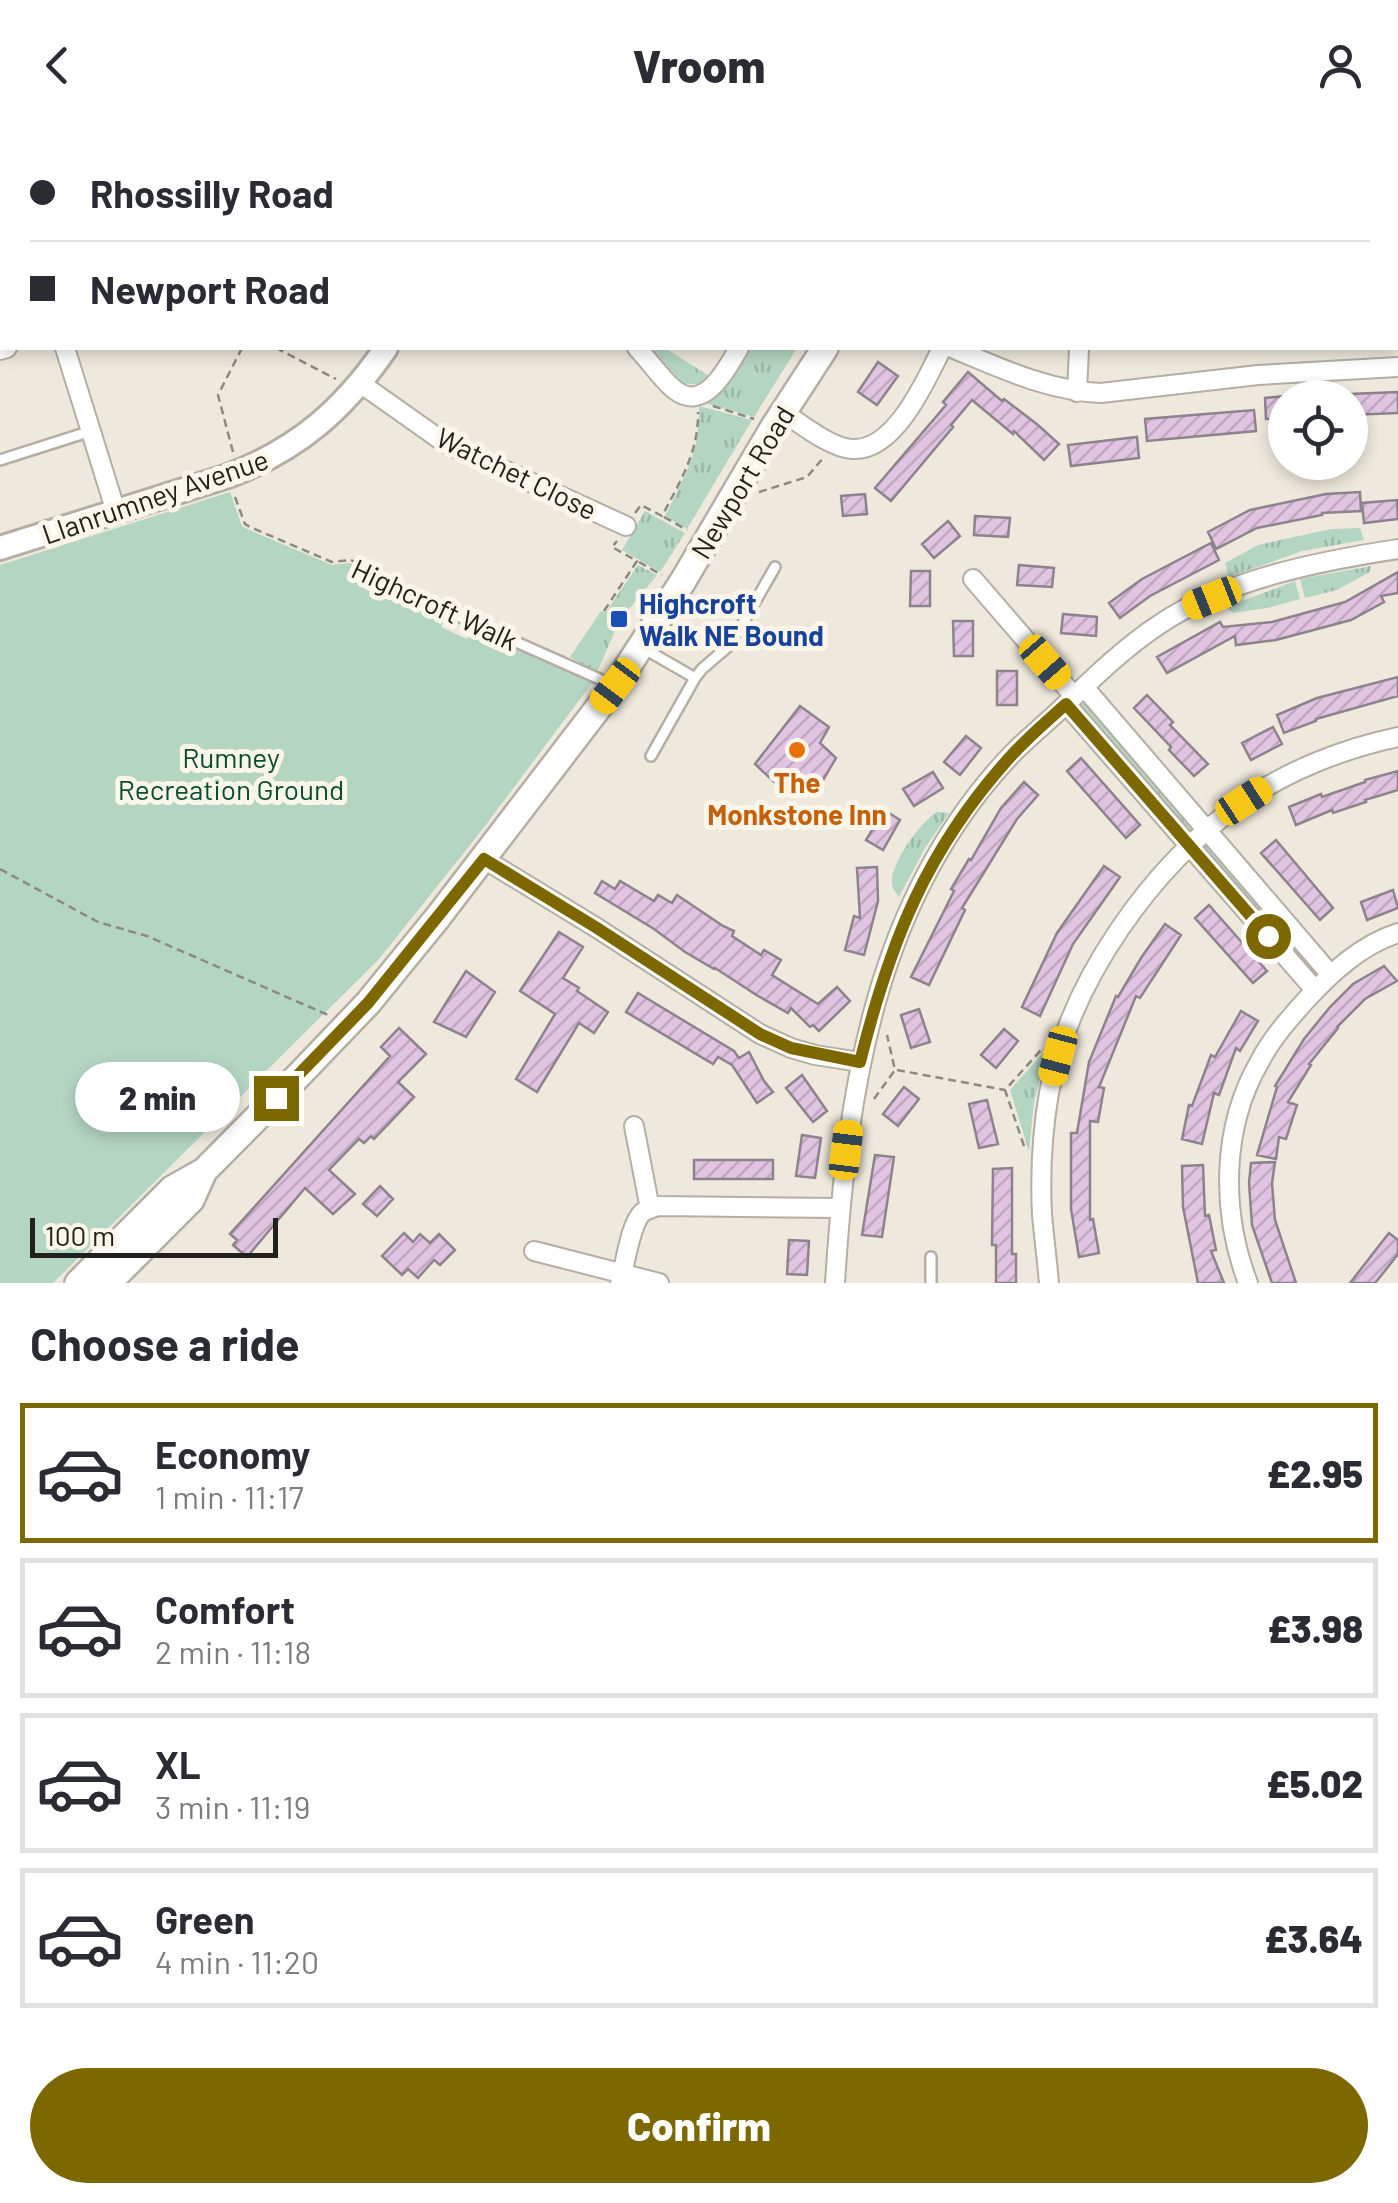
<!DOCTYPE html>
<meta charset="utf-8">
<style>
:root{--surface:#fff;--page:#f7f7f7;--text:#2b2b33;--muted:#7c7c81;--line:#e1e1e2;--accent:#7d6800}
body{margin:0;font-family:Barlow,sans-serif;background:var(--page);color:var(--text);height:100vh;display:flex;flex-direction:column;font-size:38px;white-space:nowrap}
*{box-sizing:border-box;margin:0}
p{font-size:32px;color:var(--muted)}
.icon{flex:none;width:55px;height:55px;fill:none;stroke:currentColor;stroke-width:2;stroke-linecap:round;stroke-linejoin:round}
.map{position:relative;height:1153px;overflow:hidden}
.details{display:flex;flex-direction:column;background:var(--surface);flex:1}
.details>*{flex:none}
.guide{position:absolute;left:0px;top:0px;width:1400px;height:220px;box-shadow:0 5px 15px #0003;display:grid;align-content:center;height:220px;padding:0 30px;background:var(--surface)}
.fabs{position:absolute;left:1268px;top:250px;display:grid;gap:20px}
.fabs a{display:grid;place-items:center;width:100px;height:100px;border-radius:50%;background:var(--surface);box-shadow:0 5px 15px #0003;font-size:50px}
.scale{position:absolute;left:30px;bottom:25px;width:248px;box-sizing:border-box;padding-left:10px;border:5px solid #22201c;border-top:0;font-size:28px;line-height:35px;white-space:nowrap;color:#22201c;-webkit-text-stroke:8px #fcf6ea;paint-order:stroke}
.end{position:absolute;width:45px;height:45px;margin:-22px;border:12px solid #7d6800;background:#fff;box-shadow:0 0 0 5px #fff}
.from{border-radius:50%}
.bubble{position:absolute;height:70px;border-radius:35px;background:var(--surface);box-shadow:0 5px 15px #0003;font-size:32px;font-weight:800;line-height:70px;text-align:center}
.car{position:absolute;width:30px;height:60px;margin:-30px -15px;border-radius:12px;box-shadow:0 0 8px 2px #0007;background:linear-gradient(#f5c518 24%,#345 0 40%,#f5c518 0 76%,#345 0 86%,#f5c518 0)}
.guide b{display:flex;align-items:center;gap:35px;height:95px;font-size:38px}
.guide b+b{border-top:2px solid var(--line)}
.guide i{width:25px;height:25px;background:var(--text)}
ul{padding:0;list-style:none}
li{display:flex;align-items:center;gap:30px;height:140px;margin:0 20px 15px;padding:0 10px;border:5px solid var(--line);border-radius:0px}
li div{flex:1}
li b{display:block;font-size:38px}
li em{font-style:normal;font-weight:800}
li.on{border-color:var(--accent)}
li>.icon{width:90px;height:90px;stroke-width:1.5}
h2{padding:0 30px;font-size:45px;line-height:120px}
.primary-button{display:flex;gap:20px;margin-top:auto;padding:20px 30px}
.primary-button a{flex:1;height:115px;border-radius:60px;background:var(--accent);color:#fff;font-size:40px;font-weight:800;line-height:115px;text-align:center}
header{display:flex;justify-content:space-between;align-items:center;height:130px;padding:0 30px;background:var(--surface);font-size:45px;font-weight:800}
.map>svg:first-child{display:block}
.grass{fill:url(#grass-tufts)}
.park{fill:#b5d5c3}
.building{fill:url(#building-hatch);stroke:#8c838c;stroke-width:2.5}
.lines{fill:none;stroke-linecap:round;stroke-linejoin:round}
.service-casing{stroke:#b4aea3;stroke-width:14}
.minor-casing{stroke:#b4aea3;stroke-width:22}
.tertiary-casing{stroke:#b4aea3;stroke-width:28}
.secondary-casing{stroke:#b4aea3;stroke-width:30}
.path{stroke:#8d8981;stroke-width:2.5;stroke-dasharray:8 5;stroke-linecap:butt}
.service{stroke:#fff;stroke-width:9}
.minor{stroke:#fff;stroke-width:18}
.tertiary{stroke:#fff;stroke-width:22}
.secondary{stroke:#fff;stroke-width:25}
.route{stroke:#7d6800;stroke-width:12}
.transit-dot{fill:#1a4fb4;stroke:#fcf6ea;stroke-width:4}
.food-dot{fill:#e8710a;stroke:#fcf6ea;stroke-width:4}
.labels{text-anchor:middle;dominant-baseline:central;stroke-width:10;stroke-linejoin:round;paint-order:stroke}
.street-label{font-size:28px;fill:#22201c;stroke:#fcf6ea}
.transit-label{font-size:28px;font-weight:bold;fill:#164399;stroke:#fcf6ea;text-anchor:start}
.park-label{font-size:28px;fill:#034d31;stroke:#fcf6ea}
.food-label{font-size:28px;font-weight:bold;fill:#c56008;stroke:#fcf6ea}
</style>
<header><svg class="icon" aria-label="back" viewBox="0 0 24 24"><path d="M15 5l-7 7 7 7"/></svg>Vroom<svg class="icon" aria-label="person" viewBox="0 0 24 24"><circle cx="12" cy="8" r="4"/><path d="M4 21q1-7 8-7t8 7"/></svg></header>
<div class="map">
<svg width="1398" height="1153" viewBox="0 0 1398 1153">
<defs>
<pattern id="grass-tufts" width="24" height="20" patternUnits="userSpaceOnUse" patternTransform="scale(2.5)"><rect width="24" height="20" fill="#b5d5c3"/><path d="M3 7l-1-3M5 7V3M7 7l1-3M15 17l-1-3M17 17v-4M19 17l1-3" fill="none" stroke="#9bb7a7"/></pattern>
<pattern id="building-hatch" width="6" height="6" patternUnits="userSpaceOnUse" patternTransform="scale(2.5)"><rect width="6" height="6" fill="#e1c4e1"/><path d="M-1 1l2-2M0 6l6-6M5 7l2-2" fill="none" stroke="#c1a8c0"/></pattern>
</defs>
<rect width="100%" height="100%" fill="#efe9dd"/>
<path class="grass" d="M651,218h14l44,28 -11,8h-15z
M746,218h51l-43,69 -53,-15z
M699,276l53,14 -65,109 -22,-13c20,-41 35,-62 34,-110z
M645,381l40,22 -25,39 -38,-22z
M1360,398l4,12 -62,11 -73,26 -4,-14 33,-18 73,-16z
M638,435l19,10 -32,39 -4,-2 -9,13 4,3 -19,45 -27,-16 31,-46 5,1z
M1371,436l-1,6 -33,18 -32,8 -5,-19z
M1295,451l5,18 -33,9 -34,5 -7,-6z
M1084,570l110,126 -2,6 -3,1 -111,-127z
M937,682l12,1 -24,35 -26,49c-4,-6 -7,-8 -7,-15 -2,-18 30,-62 45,-70z
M1207,712l114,129 -2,4 -8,1 -110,-129z
M1049,916l-15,56 -5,49 -19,-61z"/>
<path class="park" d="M230,362l12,34 7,4 83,35 18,-2 92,43 5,7 -6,14 26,12 9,-11 116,55 -110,147 -103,129 -326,324h-53v-718z"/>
<path class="building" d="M878,232l20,14 -21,29 -19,-13z
M968,242l34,29 2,-2 34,26 21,19 -15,16 -30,-29 -1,3 -41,-34 -21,25 2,2 -62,74 -16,-13 71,-83 -3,-3z
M1398,262v21l-48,2v-21z
M1285,266v22l-19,1 -1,-21z
M1254,280l2,21 -109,10 -2,-22z
M1137,307l2,21 -68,8 -3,-21z
M1360,362l1,19 -39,2v2l-65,13 -41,21 -8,-17 42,-22 76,-16z
M865,364l2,20 -24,2 -2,-20z
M1397,370l1,19 -34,4 -2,-20z
M975,386l35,2 -2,19 -34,-2z
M948,391l12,15 -26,22 -12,-14z
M1211,413l8,17 -69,36 -30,22 -11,-15 33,-24z
M1019,435l35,3 -2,19 -35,-2z
M911,441h19v35h-20z
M1398,442v21l-17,3 3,6 -33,18 -75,20 -40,5 -1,-9 -68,37 -10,-16 63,-35 3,5 49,-5 73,-20z
M1063,484l34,3 -1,19 -35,-3z
M953,491h20v35h-19z
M997,541h20v34h-20z
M1398,547v19l-82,23v2l-32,12 -7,-18 40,-17z
M1147,565l26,27 -3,3 38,39 -14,12 -25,-26 2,-3 -37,-39z
M800,576l29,21 -9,16 16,15 -20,34 -15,-8 -9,10 -19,-13 -18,-17z
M1273,597l9,17 -31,16 -9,-17z
M966,606l15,12 -21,27 -16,-13z
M1081,628l59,67 -14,13 -59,-67z
M1398,641v19l-33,10 1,2 -33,11 -1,-3 -36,15 -7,-18 32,-13 1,3 43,-15v-2z
M933,642l10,16 -29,18 -11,-17z
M1024,652l14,13 -21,24 -55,89 3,2 -36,75 -18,-8 43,-86 -3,-2 18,-30 2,1 30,-52z
M884,680l16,10 -17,30 -17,-10z
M1276,710l57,68 -13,12 -59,-67z
M1104,736l16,11 -47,67 -33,72 -18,-9 35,-74z
M877,737l1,34 -14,54 -19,-5 9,-34 6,2 -3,-50z
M602,751l13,8 5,-8 34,20 4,-6 14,8 5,-8 46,31 11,5 -2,5 29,19 3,-5 17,10 -9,15 46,29 19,-17 13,14 -31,30 -6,-6 -3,2 -19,-19 -3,5 -30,-17 -43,-28 -1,1 -29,-17 -31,-23 -59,-36z
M1393,760l5,18 -31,12 -6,-18z
M1209,775l58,66 -14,12 -58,-65z
M1165,794l16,11 -41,63 -4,-2 -37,91 5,1 -6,34 -8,-1v99l3,-1 6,34 -20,4 -8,-48v-76h6l12,-71 27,-66 2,1 23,-39z
M559,802l24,15 -20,31 16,10 -2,3 31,21 -14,21 -15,-10 -42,69 -21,-13 39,-65 -35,-23z
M1384,836l13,15 -32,18 -28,28 1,1 -29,36 2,1 -23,37 9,3 -11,34 -7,-2 -3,22 -19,-4 20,-68 -2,-1 29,-47 26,-32 23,-23z
M466,841l29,21 -29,45 -32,-15z
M638,863l96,58 5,7 10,-6 15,29 9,11 -16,11 -25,-38 -14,-8 -5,7 -87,-52z
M919,879l11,33 -19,6 -10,-33z
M1241,881l17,10 -18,30 -4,-3 -17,47 -5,-2 -12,51 -20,-5 7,-34 3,1 19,-51 4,2z
M399,898l27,26 -28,28 16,15 -40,42 -3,-3 -7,7 -5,-4 -30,31 26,24 -22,20 -28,-26 -58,69 -14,-12 4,-5 -7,-6 160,-178 -9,-9z
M1004,899l14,12 -22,27 -15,-13z
M802,945l25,36 -14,11 -27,-34z
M904,957l15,12 -21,27 -15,-12z
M987,970l11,44 -19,4 -10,-44z
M802,1005l19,3 -6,40 -19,-2z
M875,1025l19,2 -12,80 -20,-2z
M694,1030h79v19h-79z
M1275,1032l-3,21 3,37 21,63h-24l-20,-58 -3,-42 2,-20z
M1203,1035l2,51 4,-1 7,35 -5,1 13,32h-26l-15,-76 -1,-41z
M1012,1038v86h4v29h-20v-38h-4l1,-76z
M380,1056l13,13 -16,17 -14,-12z
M404,1103l9,9 7,-8 10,9 9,-9 16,16 -15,15 -6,-5 -16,18 -10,-9 -6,6 -20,-19z
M1389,1103l9,7v14l-14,18 -9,11h-25z
M789,1110l20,1 -2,34 -20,-1z"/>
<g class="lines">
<g class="service-casing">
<path id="service" d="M384,0v2
M0,330l91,-29
M451,483l162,72
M643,518l52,30
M651,626l44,-78 7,-9 29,-25 44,-77
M931,1127v26"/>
</g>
<g class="minor-casing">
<path id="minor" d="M119,0l4,2
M1072,0l3,2
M1338,0l2,2
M188,2l1,-2
M747,2l1,-2
M884,2l2,-2
M1033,2l2,-2
M65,218l51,164
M637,218c11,11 26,33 38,42 30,23 52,-22 64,-42
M952,218c48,20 96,43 149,45l157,-18 140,-8
M0,220l7,-2
M360,253l85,60 181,83
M1077,262l2,-44
M783,282c18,12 48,36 69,37 43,3 74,-69 90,-101
M973,449l101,117
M1084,557l247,288
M1066,574l249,286
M484,729l113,69 163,106 31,14 24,7 45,7
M634,996l16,83
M534,1121l125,32
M620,1153c5,-17 10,-60 23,-71 5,-3 10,-4 15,-6l182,2
M835,1153c12,-191 39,-384 177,-529 16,-16 34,-31 50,-46 31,-30 63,-61 98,-84 67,-45 160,-63 238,-75
M1049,1153c-2,-23 -5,-46 -7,-68 -2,-41 0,-82 7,-122 20,-111 103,-228 195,-292 45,-31 101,-53 154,-64
M1248,1153c-27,-71 -27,-155 12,-222 12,-23 29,-42 46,-61 26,-28 55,-55 92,-67"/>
</g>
<g class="tertiary-casing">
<path id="tertiary" d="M535,2l2,-2
M0,418l228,-72c71,-27 116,-67 158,-128"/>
</g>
<g class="secondary-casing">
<path id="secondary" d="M978,2l2,-2
M78,1153l94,-94 32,-18 96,-97 68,-71 70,-86 177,-231 68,-105 90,-153 52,-80
M108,1153l83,-83 13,-29"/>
</g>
<path class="path" d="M584,0l4,2
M276,218l60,31
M713,276l41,13
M233,322l-15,-57 24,-47
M759,362l48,-15 17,-20
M235,367l10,27 5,3 82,35 19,-2 89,42
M635,383l6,-8 21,11c18,-34 37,-65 36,-104
M664,387l23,13
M639,432l23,13
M604,481l33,-50 -25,-14 5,-6
M0,739l98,53 49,14 181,79
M897,940l108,20
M874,969l21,-29 -8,-35
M1024,1016l-19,-56 36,-40"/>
<use href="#service" class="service"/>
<use href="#minor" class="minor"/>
<use href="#tertiary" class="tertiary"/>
<use href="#secondary" class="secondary"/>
</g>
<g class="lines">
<path class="route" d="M276,968l92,-95 116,-144 113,69 163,106 31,14 69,14c30,-120 66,-212 150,-305 17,-19 37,-36 56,-53l202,232"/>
</g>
<rect class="transit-dot" x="609" y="479" width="20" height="20" rx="5"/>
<circle class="food-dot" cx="797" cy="620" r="10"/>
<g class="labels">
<g class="street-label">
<text transform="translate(517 343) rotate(26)">Watchet Close</text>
<text transform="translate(742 352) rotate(-59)">Newport Road</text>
<text transform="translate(155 366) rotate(-19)">Llanrumney Avenue</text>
<text transform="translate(435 474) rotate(25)">Highcroft Walk</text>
</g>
<g class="transit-label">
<text x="639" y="473">Highcroft<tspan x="639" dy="32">Walk NE Bound</tspan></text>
</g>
<g class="park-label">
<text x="231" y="627">Rumney<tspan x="231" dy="32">Recreation Ground</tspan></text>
</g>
<g class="food-label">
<text x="797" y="652">The<tspan x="797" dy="32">Monkstone Inn</tspan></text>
</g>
</g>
</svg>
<div class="fabs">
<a><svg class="icon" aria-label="locate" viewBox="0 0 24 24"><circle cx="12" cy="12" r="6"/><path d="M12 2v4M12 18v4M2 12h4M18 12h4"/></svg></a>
</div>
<div class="scale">100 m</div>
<i class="end from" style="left:1268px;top:806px"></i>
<i class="end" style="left:276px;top:968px"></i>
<div class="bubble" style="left:75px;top:932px;width:165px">2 min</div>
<i class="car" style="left:1212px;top:468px;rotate:248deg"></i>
<i class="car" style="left:1045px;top:532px;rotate:139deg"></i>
<i class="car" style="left:615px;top:556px;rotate:217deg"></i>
<i class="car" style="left:1244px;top:671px;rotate:57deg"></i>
<i class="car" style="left:1058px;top:926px;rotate:195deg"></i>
<i class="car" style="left:846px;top:1020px;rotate:7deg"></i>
<div class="guide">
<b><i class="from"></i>Rhossilly Road</b>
<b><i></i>Newport Road</b>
</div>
</div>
<section class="details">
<h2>Choose a ride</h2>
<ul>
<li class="on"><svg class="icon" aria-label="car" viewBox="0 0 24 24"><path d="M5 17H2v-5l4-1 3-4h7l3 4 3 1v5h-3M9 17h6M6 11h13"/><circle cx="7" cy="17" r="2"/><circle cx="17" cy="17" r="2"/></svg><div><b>Economy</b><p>1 min · 11:17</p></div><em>£2.95</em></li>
<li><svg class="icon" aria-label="car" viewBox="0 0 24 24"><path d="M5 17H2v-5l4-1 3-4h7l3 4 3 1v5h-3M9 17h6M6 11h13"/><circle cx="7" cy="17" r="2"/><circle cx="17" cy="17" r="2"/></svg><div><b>Comfort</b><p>2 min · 11:18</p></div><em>£3.98</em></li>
<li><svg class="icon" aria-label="car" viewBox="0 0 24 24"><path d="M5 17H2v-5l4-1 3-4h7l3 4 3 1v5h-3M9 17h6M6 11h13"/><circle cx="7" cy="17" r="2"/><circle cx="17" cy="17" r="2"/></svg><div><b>XL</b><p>3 min · 11:19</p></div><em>£5.02</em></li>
<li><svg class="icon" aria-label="car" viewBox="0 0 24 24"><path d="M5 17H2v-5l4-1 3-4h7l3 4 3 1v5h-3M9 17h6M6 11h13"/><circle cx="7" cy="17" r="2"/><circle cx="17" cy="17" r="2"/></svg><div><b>Green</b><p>4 min · 11:20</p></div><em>£3.64</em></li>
</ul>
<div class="primary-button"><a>Confirm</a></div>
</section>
